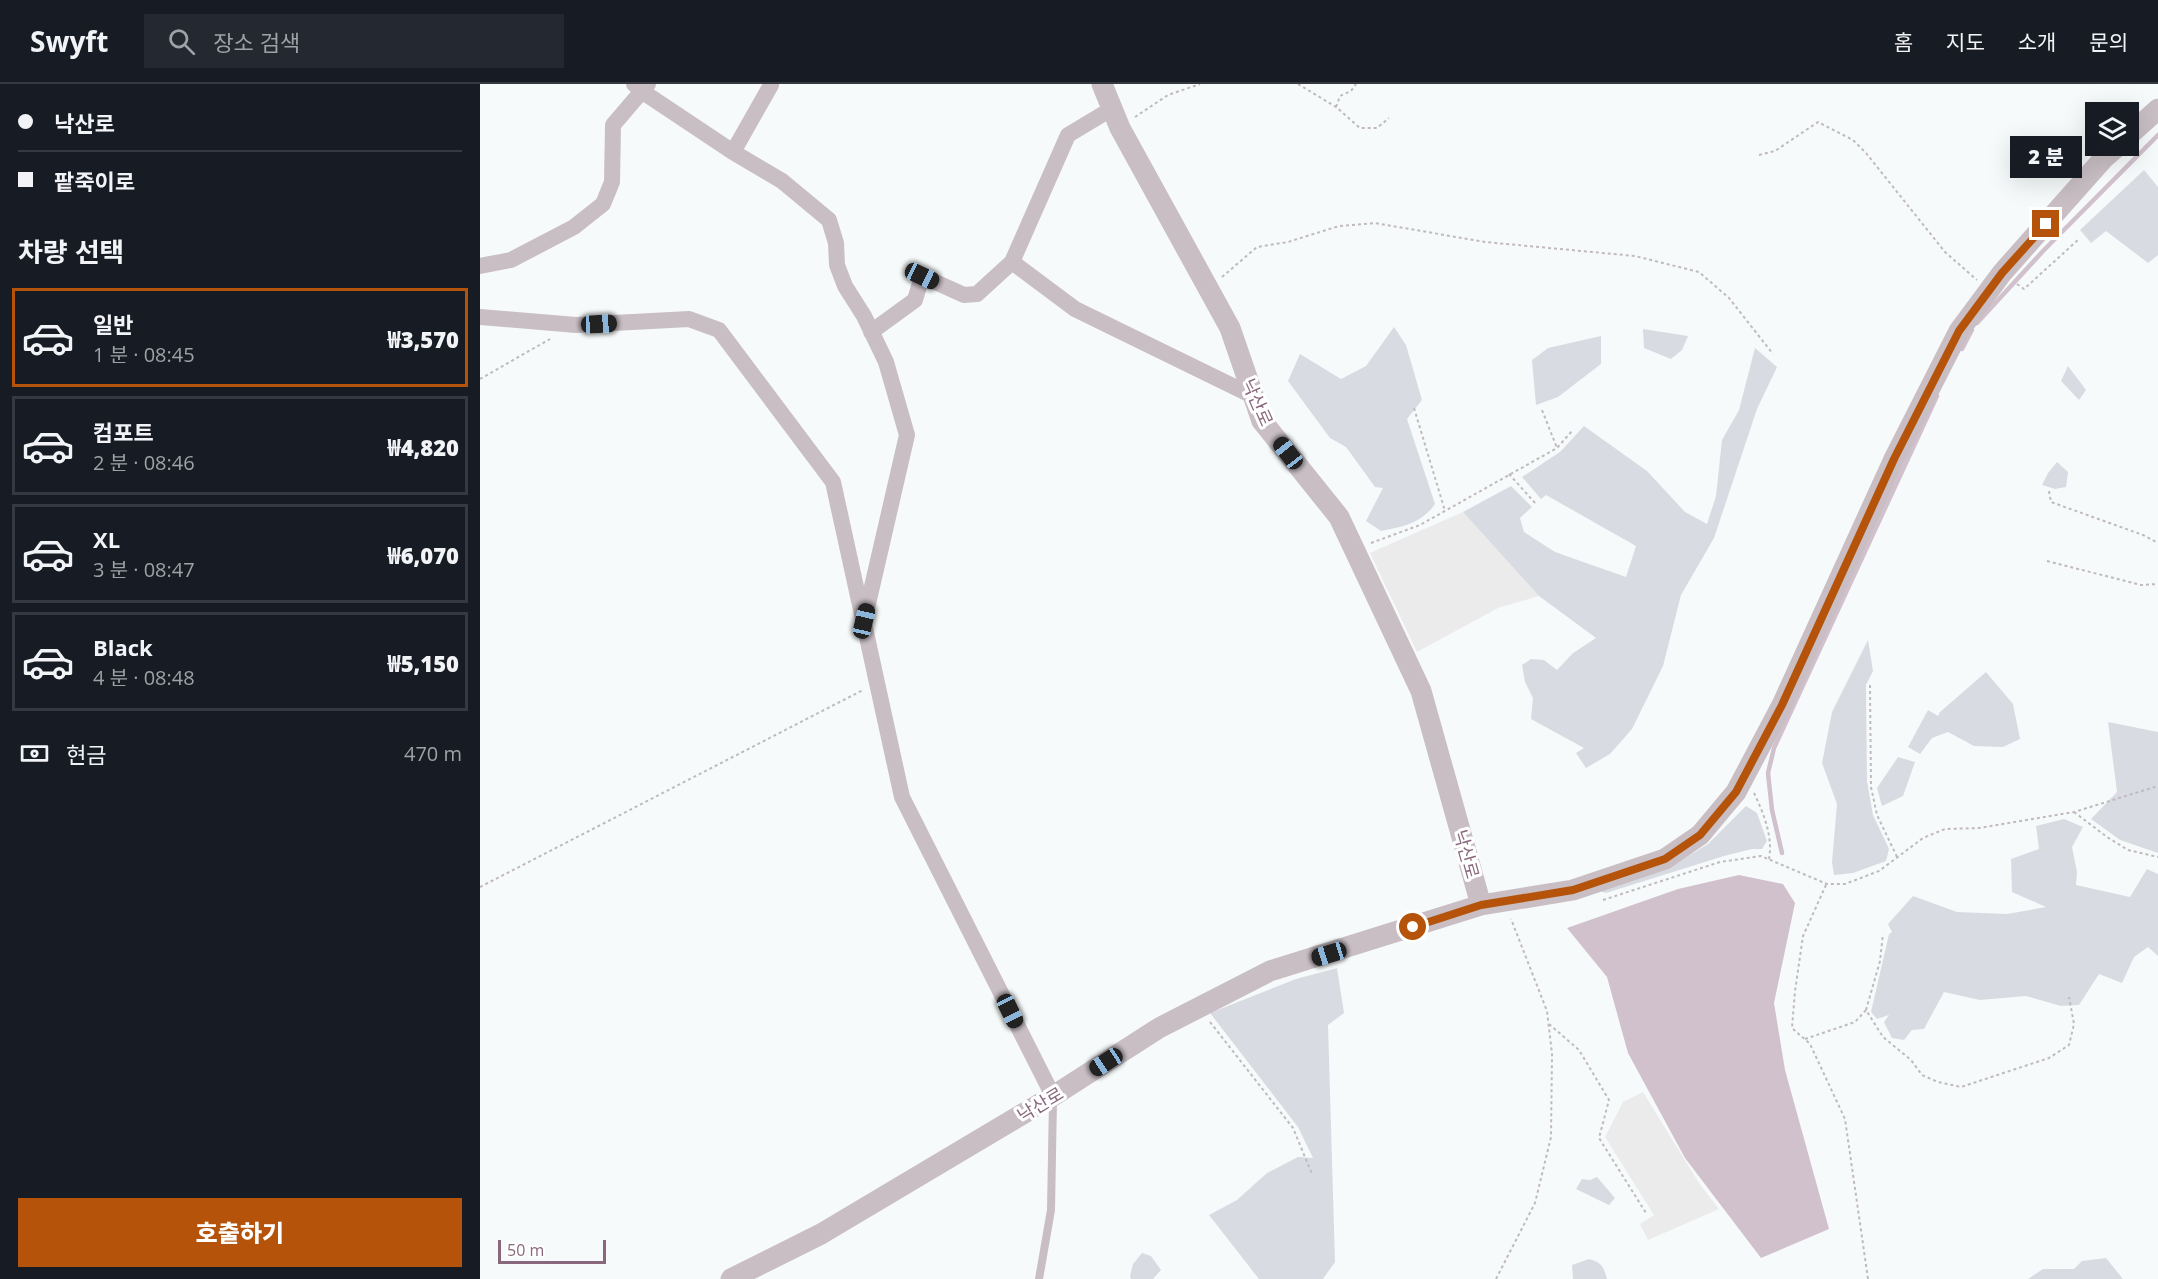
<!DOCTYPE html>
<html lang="ko">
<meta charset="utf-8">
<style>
:root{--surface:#171b24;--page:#242831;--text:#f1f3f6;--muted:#9ea1a6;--line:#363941;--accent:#b45309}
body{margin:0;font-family:"Open Sans","Noto Sans KR",sans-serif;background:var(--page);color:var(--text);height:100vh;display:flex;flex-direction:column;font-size:22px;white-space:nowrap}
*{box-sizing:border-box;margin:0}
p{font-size:20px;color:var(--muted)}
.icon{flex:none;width:33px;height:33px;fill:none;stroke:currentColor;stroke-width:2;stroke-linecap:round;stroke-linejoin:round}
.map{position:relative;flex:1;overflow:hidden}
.side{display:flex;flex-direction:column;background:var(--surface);width:480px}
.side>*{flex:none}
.guide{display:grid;align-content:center;height:132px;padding:0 18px;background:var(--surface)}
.buttons{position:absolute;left:1605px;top:18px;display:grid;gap:12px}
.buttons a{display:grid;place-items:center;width:54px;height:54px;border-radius:0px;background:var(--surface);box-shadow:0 6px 24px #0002;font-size:30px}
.scale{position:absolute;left:18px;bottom:15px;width:108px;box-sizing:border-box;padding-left:6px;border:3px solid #89687d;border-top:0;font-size:16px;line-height:21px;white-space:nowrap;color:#89687d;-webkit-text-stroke:4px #fff;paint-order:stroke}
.end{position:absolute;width:27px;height:27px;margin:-14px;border:8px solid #b45309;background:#fff;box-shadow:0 0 0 3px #fff}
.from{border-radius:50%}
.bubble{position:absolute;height:42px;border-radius:0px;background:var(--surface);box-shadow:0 6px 24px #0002;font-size:20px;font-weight:800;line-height:42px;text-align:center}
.car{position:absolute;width:18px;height:36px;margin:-18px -9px;border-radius:8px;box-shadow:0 0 4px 2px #0007;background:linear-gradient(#222 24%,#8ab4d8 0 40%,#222 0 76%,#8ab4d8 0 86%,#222 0)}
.guide b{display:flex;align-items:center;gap:21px;height:57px;font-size:22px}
.guide b+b{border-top:2px solid var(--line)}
.guide i{width:15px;height:15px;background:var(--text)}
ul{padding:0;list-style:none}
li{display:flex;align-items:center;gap:18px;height:99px;margin:0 12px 9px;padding:0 6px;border:3px solid var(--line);border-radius:0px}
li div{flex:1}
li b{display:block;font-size:22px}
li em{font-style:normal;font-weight:800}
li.selected{border-color:var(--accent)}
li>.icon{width:54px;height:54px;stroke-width:1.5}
h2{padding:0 18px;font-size:27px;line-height:72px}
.pay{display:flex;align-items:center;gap:15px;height:66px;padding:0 18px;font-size:22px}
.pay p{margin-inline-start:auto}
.button{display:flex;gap:12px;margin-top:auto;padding:12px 18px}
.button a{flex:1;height:69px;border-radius:0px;background:var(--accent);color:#fff;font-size:24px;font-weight:800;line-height:69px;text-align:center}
header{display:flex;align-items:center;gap:36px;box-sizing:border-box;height:84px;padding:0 30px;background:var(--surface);border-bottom:2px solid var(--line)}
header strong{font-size:28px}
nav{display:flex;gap:33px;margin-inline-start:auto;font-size:21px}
.search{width:420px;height:54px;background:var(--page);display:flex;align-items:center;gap:15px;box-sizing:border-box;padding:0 21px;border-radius:0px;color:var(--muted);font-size:22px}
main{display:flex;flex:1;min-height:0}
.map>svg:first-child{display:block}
.built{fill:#ebebeb}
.green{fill:#d8dce2}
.water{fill:#d0c1cd}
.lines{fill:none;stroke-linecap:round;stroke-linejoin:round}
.stream{stroke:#d0c1cd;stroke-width:4.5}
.path{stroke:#c0b9be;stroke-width:2;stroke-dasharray:3 3;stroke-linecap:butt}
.service{stroke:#c8bec4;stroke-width:8}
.minor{stroke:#c8bec4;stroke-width:16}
.tertiary{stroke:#c8bec4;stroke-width:21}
.route{stroke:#b45309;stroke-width:8}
.labels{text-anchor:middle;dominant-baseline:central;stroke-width:6;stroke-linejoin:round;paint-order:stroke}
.street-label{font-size:18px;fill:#89687d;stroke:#fff}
</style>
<header>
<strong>Swyft</strong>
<div class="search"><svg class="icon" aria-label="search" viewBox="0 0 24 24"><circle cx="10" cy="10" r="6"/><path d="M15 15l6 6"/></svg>장소 검색</div>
<nav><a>홈</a><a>지도</a><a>소개</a><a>문의</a></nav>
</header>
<main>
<section class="side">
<div class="guide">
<b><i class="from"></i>낙산로</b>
<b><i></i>팥죽이로</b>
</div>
<h2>차량 선택</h2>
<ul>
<li class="selected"><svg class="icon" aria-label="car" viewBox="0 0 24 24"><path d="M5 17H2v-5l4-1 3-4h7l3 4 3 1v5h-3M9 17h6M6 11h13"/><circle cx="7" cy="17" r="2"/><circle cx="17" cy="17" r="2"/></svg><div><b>일반</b><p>1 분 · 08:45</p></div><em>₩3,570</em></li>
<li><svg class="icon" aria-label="car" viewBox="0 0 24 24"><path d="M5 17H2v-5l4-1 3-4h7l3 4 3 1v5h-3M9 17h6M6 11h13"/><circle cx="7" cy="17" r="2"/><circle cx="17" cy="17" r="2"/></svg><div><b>컴포트</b><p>2 분 · 08:46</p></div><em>₩4,820</em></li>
<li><svg class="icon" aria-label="car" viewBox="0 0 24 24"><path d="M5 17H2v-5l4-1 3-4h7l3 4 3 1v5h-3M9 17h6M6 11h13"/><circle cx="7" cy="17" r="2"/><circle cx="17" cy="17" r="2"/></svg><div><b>XL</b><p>3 분 · 08:47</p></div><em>₩6,070</em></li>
<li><svg class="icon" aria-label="car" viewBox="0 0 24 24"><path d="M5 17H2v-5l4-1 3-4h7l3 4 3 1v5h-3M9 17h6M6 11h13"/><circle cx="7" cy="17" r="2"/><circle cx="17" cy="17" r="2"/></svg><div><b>Black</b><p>4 분 · 08:48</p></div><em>₩5,150</em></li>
</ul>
<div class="pay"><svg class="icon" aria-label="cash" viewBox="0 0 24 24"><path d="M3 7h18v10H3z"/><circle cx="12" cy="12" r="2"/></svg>현금<p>470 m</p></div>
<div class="button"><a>호출하기</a></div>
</section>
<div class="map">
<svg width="1678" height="1195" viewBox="0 0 1678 1195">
<rect width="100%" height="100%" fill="#f7fafa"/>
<path class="built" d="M983,428l76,84 -41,12 -81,44 -47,-99z
M1163,1008l56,91 20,26 -71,31 -8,-16 14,-9 -49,-78 18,-35z"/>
<path class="green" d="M1664,86l14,17v68l-10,8 -42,-32 -15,12 -11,-13z
M914,243l12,18 16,55 -15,19 28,85c-13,19 -33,23 -54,27l-15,-10 17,-33 -8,-1 -29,-40 -16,-9 -42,-57 12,-27 41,25 25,-13z
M1163,245l45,7 -6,14 -11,9 -27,-11z
M1121,252v28l-43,33 -22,8 -4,-45 16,-12z
M1275,264l22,19 -20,42 -43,129 -33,57 -18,71 -31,63 -22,25 -24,14 -10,-15 8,-5 -53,-29 2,-21 -8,-16 -3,-17 9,-6 13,1 13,10 16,-17 23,-15 -57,-42 -76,-84 48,-26 21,21 -12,11 4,14 31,20 71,25 10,-31 -90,-51 -5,4 -19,-22 38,-25 24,-26 63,45 38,41 22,12 9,-28 6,-56 17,-30z
M1588,282l18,24 -7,10 -18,-19z
M1577,378l11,10 -2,15 -11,2 -13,-4 6,-12z
M1388,556l5,31 -7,14 1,96 6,34 16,34 -3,12 -33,12 -19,2 -2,-13 5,-58 -15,-41 10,-51z
M1506,588l27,32 7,35 -17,8 -29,-1 -26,-14 -16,6 -12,16 -12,-7 20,-37 10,6 2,-4z
M1628,638l50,10v121l-38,-13 -29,-21 26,-27z
M1418,673l17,5 -12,34 -21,10 -5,-18z
M1266,722l11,7 10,28 -5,8h-10l-28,7 -118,37 -10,-3 73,-22 39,-24z
M1584,735l19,8 -11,20 5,25 -1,13 54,12 17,-28 11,5v82l-10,-9 -14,10 -12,26 -23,-9 -20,31 -18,1 -35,-10 -46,4 -36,-8 -20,37 -12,1 -8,10 -12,-2 -8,-16 5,-7 -12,4 -6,-7 18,-78 3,-2 -4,-8 25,-28 44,16 50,2 39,-7 -34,-15 -1,-33 28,-10 -3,-23z
M857,884l7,45 -16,12 7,237 -12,17h-64l-50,-64 28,-15 30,-27 31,-16 15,1 -15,-31 -88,-114 86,-34z
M1117,1093l18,21 -6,7 -33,-16 6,-10 8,1z
M662,1169l9,3 10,14 -8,9h-22l-1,-3 3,-12z
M1626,1174l17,21h-95l15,-10h31l8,-8z
M1109,1175c12,3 15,8 18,20h-34l-1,-14z"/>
<path class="water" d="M1259,791l44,9 12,19 -21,100 11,67 44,159 -68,29 -76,-100 -57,-105 -21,-76 -40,-49 111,-39z"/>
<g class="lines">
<path class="stream" d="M1497,239l67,-73 114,-115
M1482,265l10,-19
M1302,769l-10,-43 -4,-37 6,-25 163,-352"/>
<path class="path" d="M818,0l38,23 24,21h17l12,-10
M856,23l4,-11 11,-5 5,-7
M655,33l33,-22 32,-11
M1279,71l16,-4 43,-29 35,18 13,13 79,99 32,28
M742,193l35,-30 31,-5 51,-16 36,-3 110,19 150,14 64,16 30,26 44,56
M1537,200l7,5 55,-50
M0,295l70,-40
M934,324l31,103
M1062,326l15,38
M1029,390l27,30
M1569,407l2,11 92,33 15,8
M891,459l49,-18 137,-77 15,-17
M1567,477l94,24 17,-1
M1390,601l1,102 6,28 21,44
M1274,709c10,21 19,44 15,66
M1594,728l33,25 21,13 30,7
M1346,801l-23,51 -8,55 -3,37 18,16 35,75 23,160
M0,803l383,-197
M1123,816l117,-38 41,-6 66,28h18l34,-13 44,-33 22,-9 34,-1 95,-16 84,-26
M1386,926l14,-49 3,-27
M730,938l83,106 19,46
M1069,940l30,26 30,50 -10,38 47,75
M1325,955l50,-17 11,-12 17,27 28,23 11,15 16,7 23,5 88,-29 20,-13 5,-21 -5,-27
M1016,1195l39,-76 16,-66 1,-83 -5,-43 -36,-92"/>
<path class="service" d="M559,1195l12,-69 2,-110"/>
<path class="minor" d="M154,0l9,8 90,60 49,29 47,39 7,23 1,22 8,21 19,30 22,46 21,73 -42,182
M253,68l38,-67
M532,178l56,-127 45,-27
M0,182l31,-6 63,-33 29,-23 9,-22 1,-57 35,-41
M0,233l96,8 113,-6 30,11 114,152 69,315 151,299
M391,248l44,-32 7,-24 42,19 13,-1 35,-32 63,47 178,87"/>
<path class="tertiary" d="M622,0l18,44 110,200 32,93 77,96 82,174 60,214
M1648,52l30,-27
M251,1195l90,-45 232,-138 106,-68 111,-57 211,-66 92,-15 92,-31 35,-24 36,-43 46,-87 112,-246 65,-128 43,-58 102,-115 14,-12"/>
</g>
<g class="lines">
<path class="route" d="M933,843l68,-22 92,-15 92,-31 35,-24 36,-43 46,-87 112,-246 65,-128 43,-58 44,-49"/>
</g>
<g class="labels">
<g class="street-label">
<text transform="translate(778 318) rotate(66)">낙산로</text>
<text transform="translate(987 770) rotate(74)">낙산로</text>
<text transform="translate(560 1020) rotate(-31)">낙산로</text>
</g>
</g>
</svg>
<div class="buttons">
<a><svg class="icon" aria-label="layers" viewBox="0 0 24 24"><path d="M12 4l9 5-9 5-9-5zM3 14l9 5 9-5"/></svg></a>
</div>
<div class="scale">50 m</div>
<i class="end from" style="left:933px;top:843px"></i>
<i class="end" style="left:1566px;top:140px"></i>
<div class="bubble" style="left:1530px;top:52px;width:72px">2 분</div>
<i class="car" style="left:442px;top:192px;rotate:115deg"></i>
<i class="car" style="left:119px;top:240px;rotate:87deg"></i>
<i class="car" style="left:808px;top:369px;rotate:322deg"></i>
<i class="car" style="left:384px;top:537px;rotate:13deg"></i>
<i class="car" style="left:849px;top:870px;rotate:253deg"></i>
<i class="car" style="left:530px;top:927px;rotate:154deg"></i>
<i class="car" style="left:626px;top:978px;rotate:237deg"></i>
</div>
</main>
